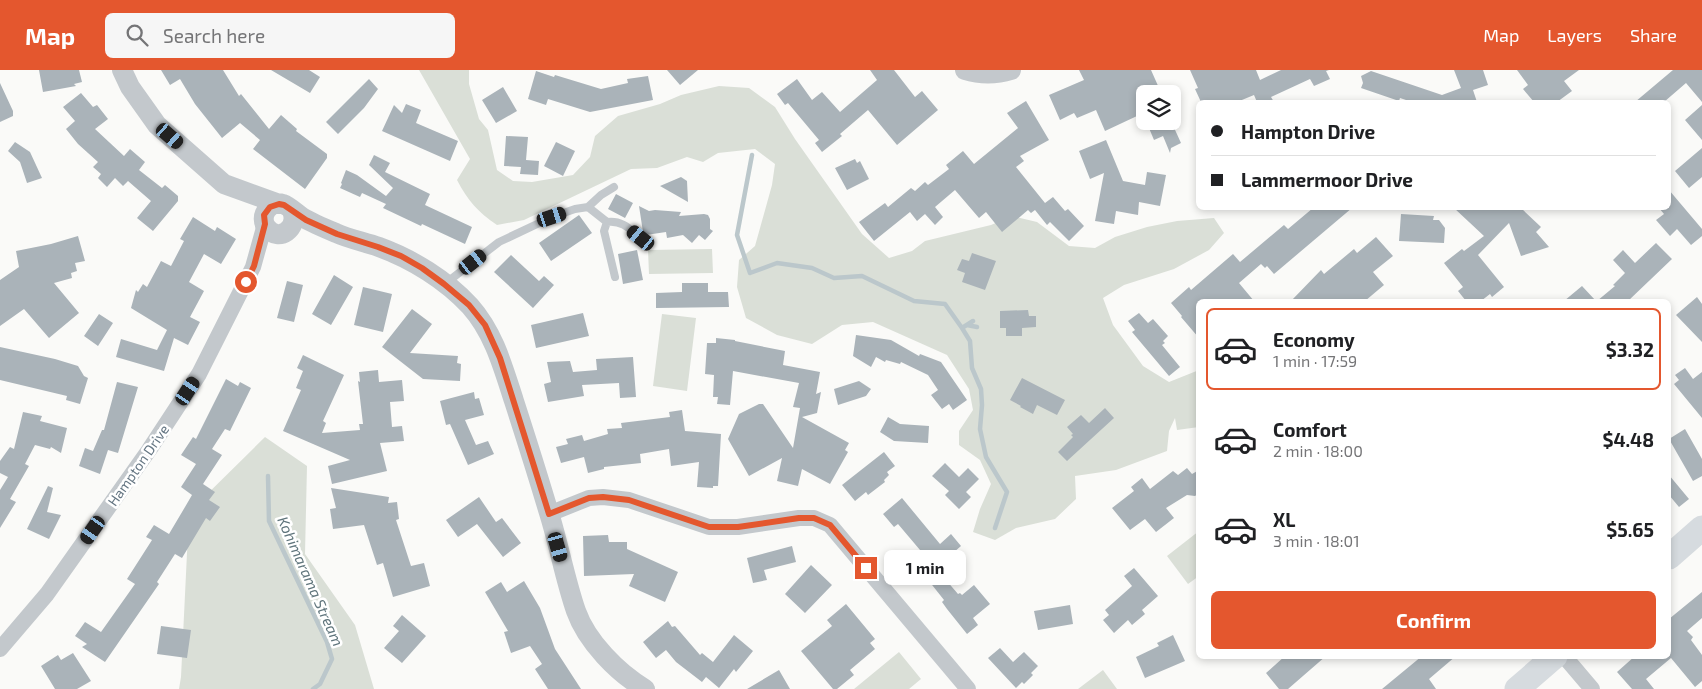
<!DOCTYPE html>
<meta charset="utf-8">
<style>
:root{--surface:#fff;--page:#f6f6f6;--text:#202124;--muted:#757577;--line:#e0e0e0;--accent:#e4572e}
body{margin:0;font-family:"Exo 2",sans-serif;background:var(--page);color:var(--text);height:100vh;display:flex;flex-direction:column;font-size:19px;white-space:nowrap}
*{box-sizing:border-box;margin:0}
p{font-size:16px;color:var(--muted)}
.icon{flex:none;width:28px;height:28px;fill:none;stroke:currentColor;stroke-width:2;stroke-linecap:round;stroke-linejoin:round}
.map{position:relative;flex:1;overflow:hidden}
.drawer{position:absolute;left:1196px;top:229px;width:475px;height:360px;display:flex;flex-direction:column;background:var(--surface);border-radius:8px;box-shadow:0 2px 8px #0003}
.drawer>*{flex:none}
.top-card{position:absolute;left:1196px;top:30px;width:475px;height:110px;border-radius:8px;box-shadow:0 2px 8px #0003;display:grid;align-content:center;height:110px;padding:0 15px;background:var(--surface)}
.fabs{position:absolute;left:1136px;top:15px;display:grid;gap:10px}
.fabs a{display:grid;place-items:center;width:45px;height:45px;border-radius:8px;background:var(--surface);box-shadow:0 2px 8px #0003;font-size:25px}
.end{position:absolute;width:22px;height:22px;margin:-11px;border:6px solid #e4572e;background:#fff;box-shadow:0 0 0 2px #fff}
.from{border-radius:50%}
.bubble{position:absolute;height:35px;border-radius:8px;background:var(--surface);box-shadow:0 2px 8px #0003;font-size:16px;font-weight:700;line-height:35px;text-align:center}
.car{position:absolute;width:15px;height:30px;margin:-15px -8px;border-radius:6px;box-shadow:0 0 4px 1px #0007;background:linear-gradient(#222 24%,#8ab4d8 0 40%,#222 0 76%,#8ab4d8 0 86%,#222 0)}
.top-card b{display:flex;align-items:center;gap:18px;height:48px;font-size:19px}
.top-card b+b{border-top:1px solid var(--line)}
.top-card i{width:12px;height:12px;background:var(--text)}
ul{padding:9px 0 0;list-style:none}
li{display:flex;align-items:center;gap:15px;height:82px;margin:0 10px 8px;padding:0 5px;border:2px solid transparent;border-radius:8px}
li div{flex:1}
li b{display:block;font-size:19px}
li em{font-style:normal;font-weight:700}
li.selected{border-color:var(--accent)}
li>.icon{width:45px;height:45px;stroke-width:1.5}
.cta{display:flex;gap:10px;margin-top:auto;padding:10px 15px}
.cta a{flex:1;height:58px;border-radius:8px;background:var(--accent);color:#fff;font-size:20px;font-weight:700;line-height:58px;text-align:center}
header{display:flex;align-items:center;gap:30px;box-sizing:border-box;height:70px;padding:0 25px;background:var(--accent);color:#fff}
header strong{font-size:24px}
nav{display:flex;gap:28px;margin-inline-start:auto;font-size:18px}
.search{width:350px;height:45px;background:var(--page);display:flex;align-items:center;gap:12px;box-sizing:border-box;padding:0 18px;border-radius:8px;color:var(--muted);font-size:19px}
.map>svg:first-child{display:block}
.green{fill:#dadfd7}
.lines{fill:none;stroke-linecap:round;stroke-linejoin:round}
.stream{stroke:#bbc7cb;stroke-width:4.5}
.building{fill:#aab3b9}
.service{stroke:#c3c8cc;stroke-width:8}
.minor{stroke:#c3c8cc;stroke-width:16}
.tertiary{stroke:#c3c8cc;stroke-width:20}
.primary{stroke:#d6dbdf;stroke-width:25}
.route{stroke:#e4572e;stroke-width:6}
.labels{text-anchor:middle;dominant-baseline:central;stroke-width:5;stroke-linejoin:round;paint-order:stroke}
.street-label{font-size:14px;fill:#657683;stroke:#fff}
.water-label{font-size:15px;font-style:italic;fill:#60757c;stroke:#fff}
</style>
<header>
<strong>Map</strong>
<div class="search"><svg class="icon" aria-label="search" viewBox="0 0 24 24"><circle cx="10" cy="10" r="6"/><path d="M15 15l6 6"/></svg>Search here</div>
<nav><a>Map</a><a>Layers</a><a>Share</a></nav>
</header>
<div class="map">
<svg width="1702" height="619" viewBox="0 0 1702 619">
<rect width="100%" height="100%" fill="#fafaf8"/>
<path class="green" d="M419,0h50v14l10,35 9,11 9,40 16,11 19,1 41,-7 17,-18 5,-21 23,-20 42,-12 21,-9 38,-9 30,2 26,19 20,32 67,95 27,24 23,-7 13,-10 66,-16 21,-9 25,6 32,24 26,2 20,-11 32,-10 30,-6 37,-3 10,15 -15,17 -35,19 -50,16 -21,13 10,27 30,41 26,16 30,-12v57l-22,3 -2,-12 -6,13 -2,20 -51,19 -41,6 1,23 -21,20 -39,9 -21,12 -22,-8 7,-23 11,-25 -11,-24 -21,-15v-14l14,-21 -4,-21 -22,-34 -74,-33 -31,3 -30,19 -35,-9 -31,-17 -9,-31 2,-27 16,-14 17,-61 3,-21 -20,-15 -37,4 -15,9 -16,-5 -30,11 -26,1 -107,51 -27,5c-19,-13 -29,-24 -40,-45l13,-21z
M712,179l1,24 -64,1 -1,-24z
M662,244l34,4 -9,73 -34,-5z
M265,367l42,29 -2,88 50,71 19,64h-195l2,-12 8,-165z
M1199,461v45l-11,8 -21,-28z
M899,582l22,27 -12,10h-55z
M1103,600l14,19h-39z"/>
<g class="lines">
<path class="stream" d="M752,85l-15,80 13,38 27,-10 35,5 22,10 28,-2 52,25 31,3 17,24 11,-7
M967,255l10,2
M962,258l8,13 2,27 9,21 1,16 -2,24 6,28 21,35 -12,36
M268,406l1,45 58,121 5,17 -12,25 -7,5"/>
</g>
<path class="building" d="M39,0h40l3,12 -8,2 2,2 -33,6z
M161,0h62l16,26 2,-2 28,35 12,-14 16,14 -1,2 31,23v4l-22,31 -52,-40 7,-9 -20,-17 -18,15 -27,-34 -15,-25 -10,6z
M271,0h38l11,7 -10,16z
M667,0h31l-18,15z
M870,0h24l21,27 7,-6 16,19 -41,35 -29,-35 -28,24 2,2 -20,16 -7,-9 4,-3 -31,-37 -3,2 -8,-11 20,-15 15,21 10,-8 18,20 37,-32z
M1079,0h72l8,18 -14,6v26l-8,-17v13l-32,15 -9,-21 -19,8 -3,-5 -14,7 -11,-25 35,-15z
M1190,0h66l4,10 21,-10h48l-3,1 4,8 -16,7 -4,-7 -39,18 3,5h-17l-3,-7 -17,7h-36l-6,-13 3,-1z
M1454,0h29l5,15 -15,5 4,12h-65l-12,-4 -1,3 -38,-13 2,-5 -2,-7 10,-5 71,24 19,-7z
M1517,0h62l-15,11 8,10 -15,11h-23l-11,-13 5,-4z
M1673,0h29v32l-16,-19 -22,19h-29z
M536,1l18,6 1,-2 46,14 27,-6 -1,-4 21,-3 5,24 -63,12 -42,-13 -2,6 -18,-6z
M369,9l9,10 -14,19 -26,26 -12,-12z
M0,13l13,28v5l-13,6z
M503,17l14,24 -21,12 -14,-23z
M81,23l12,14 4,-2 11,14 -13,10 29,27 6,-7 15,13 -6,8 23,18 3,-3 13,11v5l-25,30 -16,-13 14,-17 -23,-20 -5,5 -8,-8 -8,9 -9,-9 3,-4 -8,-7 5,-5 -20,-18 -12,-15 9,-8 -12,-14z
M1026,31l23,39 -29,16 4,5 -8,6 29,36 8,-6 12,14 3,-2 16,17 -15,15 -19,-19 -3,3 -12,-15 -4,3 -3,-3 -26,22 -16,-20 -7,6 -24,-28 -20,17 8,10 -8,8 -10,-11 -8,7 -7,-9 -36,29 -15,-19 26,-19 3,4 23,-19 4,3 10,-9 3,3 21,-16 -3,-4 17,-14 11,13 44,-36 -11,-15z
M406,34l15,6 -5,13 42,18 -8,20 -68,-30 12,-26 8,8z
M1702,35v35l-17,-20z
M1146,51h25l10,22 -10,5 -1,5 -7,-17 -9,4z
M506,66l22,1 -2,23 13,1 -1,14 -18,-1 1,-7 -17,-1z
M1106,70l17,41 22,4 2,-13 19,3 -6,31 -21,-4 -1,13 -22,-4 -2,13 -19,-3 9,-48 -14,6 -11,-28z
M15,72l15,10 12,26 -15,5 -7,-21 -12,-11z
M556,72l19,9 -12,25 -19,-10z
M1702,78v29l-13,11 -14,-17z
M374,85l16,8 -5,9 45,22 -5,11 47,22 -7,17 -43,-20 -1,2 -38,-18 3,-4 -24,-11 -2,4 -20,-9 2,-4 -1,-1 5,-13 11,5 29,21 7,-8 -24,-23z
M855,89l2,4 3,-2 9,18 -22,11 -12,-22z
M681,107l6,4 1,21 -28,-16z
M1669,120l33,39v7l-11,9 -14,-16 -7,7 -14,-16 8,-6 -5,-6h10z
M616,124l17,9 -8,15 -17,-9z
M639,136l10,5 6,-1 26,2 -2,4 25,-2 4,1 2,4v10l3,2 -8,9 -6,-5 -7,8 -9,-8 -16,3 -1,-6 -20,3 -3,-3z
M1313,138h39l-78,66 -7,-8 -2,2 -4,-4 -22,19 15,18h-55v37l-18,-21 1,-1 -11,-13 18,-16 2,3 42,-36 7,8 44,-37 4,4z
M1454,138h69l-1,1 19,18 -5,5 13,15 -28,9 -12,-33 -31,32 26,32 -12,10 -2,-3 -9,7h-15l-8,-10 5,-4 -19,-24 18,-14 2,2 20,-15z
M1401,144l33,2 -1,4h6l6,8 -1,15 -45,-2z
M579,145l13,18 -41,28 -12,-18z
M193,147l22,14 2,-4 19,12 -15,25 -17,-10 -15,28 15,9 -14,26 10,5 -12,23 -14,-7 -10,33 -48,-14 5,-18 36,11 10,-20 -36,-22 5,-18 2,2 5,-8 4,3 14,-26 10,5 13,-25 -4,-2z
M78,166l7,25 -10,2 2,8 -6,2 1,5 -18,5 25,30 -30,25 -25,-29 -24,17v-46l19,-13 -3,-16 35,-7z
M1376,167l17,19 -20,16 11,13 -19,16h-74l30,-31 3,4 30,-25 3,4z
M1656,173l16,16 -44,42h-31l18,-15 -2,-1 12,-12 -12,-13 10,-10 12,13z
M637,180l6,30 -20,4 -5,-30z
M972,183l24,8 -11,29 -23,-8 3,-9 -8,-3 5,-11 7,2z
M511,185l28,26 5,-5 10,9 -21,23 -39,-36z
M334,205l19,12 -22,38 -19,-11z
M287,211l16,4 -9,37 -17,-4z
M682,213h26v9h20l1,15 -73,1v-15l26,-1z
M1582,216l14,15h-32z
M363,217l29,7 -9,38 -29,-7z
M1697,227l5,7v38l-26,-27z
M412,239l20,15 -22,29 48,3 -1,7 4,1 -1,17 -37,-2 -41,-32z
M1028,240l1,6h7v11l-14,1v8h-16v-8h-6v-17z
M583,243l6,23 -53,12 -5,-23z
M1139,243l9,10 5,-4 15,17 -5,5 2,2 -3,2 18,22 -11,9 -37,-44 3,-2 -7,-9z
M99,244l14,9 -15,23 -14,-10z
M856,265l35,5 28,16 1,-2 21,8 26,38 -14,10 -4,-6 -7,5 -11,-14 7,-5 -10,-15 -27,-13 -1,2 -14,-4 -1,2 -9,-5 -5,10 -18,-11z
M716,268l19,2v1l50,10 -2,14 37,7 -4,22 5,-2 -4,21 -15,4 47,26 -4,7 3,2 -18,32 -28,-15 -4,17 -21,-5 5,-23 -33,18 -21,-37 11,-25 20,-10h4l30,44 7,-40 -7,-1 6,-24 -66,-12 -3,34 -13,-1 1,-7h-5l1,-22 -9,-1 2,-31h9z
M0,277l55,12 23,7 6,10 4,2 -8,26 -14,-4 1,-4 -67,-16z
M303,285l41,20 -21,46 3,2 -4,10 38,-3 -1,-6h4l-5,-43 2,1 -1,-10 19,-2 1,12 23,-2 2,21 -14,1 2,25 10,-1 2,15 -24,2 7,28 -55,13 -4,-18 22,-6 -67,-29 18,-41 -5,-2 7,-17 -6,-3z
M633,287l3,40 -16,1 -1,-15 -37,2 2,11 -36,6 -4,-18 7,-2 -4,-20 23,-1 3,11 24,-2 -1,-11z
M1685,298l8,11 9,-7v46l-28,-34 5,-4 -4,-5z
M1022,308l43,22 -8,15 -20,-10 -4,9 -13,-7 1,-1 -11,-6z
M226,309l12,7 2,-4 11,6 -21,43 -5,-2 -13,20 10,6 -19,29 12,8 -6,8 11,7 -10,14 -4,-3 -24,40 -7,-4 -18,28 2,2 -54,78 -23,-15 5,-3 -12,-8 10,-14 16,10 34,-48 -8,-5 25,-39 -6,-3 8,-12 15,9 16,-27 7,-12 -11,-8 15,-23 -15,-9 12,-18 3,2z
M859,311l12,8 -5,7 -28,9 -4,-16z
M117,312l21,5 -20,66 -10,-3 -8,24 -21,-8 6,-18 8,3 9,-21h2z
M474,322l1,7 4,-1 5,17 -19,5 11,25 12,-4 6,13 -26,11 -18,-41 -4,1 -6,-24z
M1105,338l9,10 -47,43 -9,-9 15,-15 -2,-2 2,-1 -6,-7 14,-12 8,8z
M682,340l3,21 36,3 -3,52h-5v2l-16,-1 2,-25 -28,4 -2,-17 -29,5 1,9 -37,4v2l-16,4 -4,-16 -23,6 -5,-16 12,-3 -2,-5 16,-4 2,6 24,-7 -1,-5 15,-1 -1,-5 49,-6 -1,-5z
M23,342l19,4 -2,5 27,7 -6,25 -10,-6 -1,2 -15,-4 -10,19 4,2 -19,33 6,3 -16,26v-38l8,-13 -8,-4v-12l10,-14 4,2z
M888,347l12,7 29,2 -1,17 -34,-2 -14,-9z
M1685,359l17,30v17l-9,5 -24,-42z
M884,382l11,14 -8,6 2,3 -5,5 1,2 -17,13 -2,-3 -11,9 -13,-16z
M945,393l14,14 9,-9 11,11 -13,13 5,5 -12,12 -14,-14 4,-4 -17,-15z
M1187,398l5,6 7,-4v23l-4,3 -8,-1 -21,13 8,10 -18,14 -11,-13 -15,11 -18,-22 22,-17 -3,-4 11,-9 8,11 23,-18 5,4z
M1669,405l20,24 -10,8 -10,-12z
M48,416l5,2 -6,24 14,3 -12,24 -22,-10z
M331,418l58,9 -1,6 9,-1 2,17 -3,1 15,46 13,-3 6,23 -37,11 -10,-34 -6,2 -13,-40 -31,4 -3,-20 6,-1z
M479,427l17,25 6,-4 19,25 -18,14 -26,-33 -19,13 -12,-17z
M902,428l38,46 11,-10 10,12 -8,7 4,5 -17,15 18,21 2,-1 2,2 12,-10 16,19 -17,14 5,7 -11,9 -20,-25 -5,-7 2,-2 -23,-29 4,-4 -3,-5 4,-3 -6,-9 -22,-26 -4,3 -11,-13z
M608,465l1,7h18v7l51,23 -13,30 -36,-16 5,-12 -50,2 -1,-40z
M792,476l4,16 -32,8 3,10 -14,3 -6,-25z
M811,495l21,20 -27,28 -20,-19z
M1134,498l24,28 -16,14 3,4 -13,11 -4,-5 -14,13 -11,-13 6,-5 -4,-5 27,-24 -8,-10z
M524,511l16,27 15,41 26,40h-33l-13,-20 7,-5 -12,-18 -19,7 -7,-21 4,-1 -23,-39 16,-10 6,10z
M1702,522v26l-15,13 6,6 -2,3 11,15v26l-7,6 -24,-29 -25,21 8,10h-22l-15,-17 18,-16h35l-1,-37z
M846,534l29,35 -5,4 5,6 -25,21 4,5 -17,14h-4l-32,-38 31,-25 -5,-6z
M1070,535l3,19 -35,6 -4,-19z
M402,545l24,21 -24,27 -18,-15 15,-17 -6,-5z
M668,551l4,6 3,-1 25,29 2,-2 11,9 21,-27 19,16 -17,21 -2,-3 -15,19 -13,-11 -4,5 -26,-20 -10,-12 -10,8 -13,-16z
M161,556l30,4 -4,28 -30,-4z
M1173,565l12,26 -40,17 -9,-21 23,-11 -2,-3z
M1000,578l13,14 11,-10 14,14 -7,7 2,2 -9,9 -2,-2 -6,6 -28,-30z
M73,583l18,28 -14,8h-22l-14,-23 17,-11 3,5z
M1285,586h41l-38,33h-9l-13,-16z
M1422,586h34l-27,23 7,10h-54z
M779,600l11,19h-43z"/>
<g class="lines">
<path class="service" d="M588,137l13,-12 13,-8
M607,152l-3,9 11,46
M446,213l53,-41 53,-25 23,-8 13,-2 19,15c15,-2 23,7 34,16"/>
<path class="minor" d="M549,444l40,-16 14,-1 26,3 80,27h29l61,-9h15l16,7 138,164
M0,579l47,-55 102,-144 50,-76 54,-107 12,-43
M1564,586l28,33"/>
<path class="tertiary" d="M122,0l8,17 27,38 67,59 55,20
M965,0c16,5 30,5 46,0
M292,141c7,17 -13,32 -25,17 -9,-11 2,-28 16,-24 6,2 13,9 19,13 10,6 22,11 34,16 13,6 29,9 43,14 33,12 67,33 91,59 24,27 33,61 44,95 12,37 24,75 35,112 10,32 16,66 27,98 11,31 42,62 69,78"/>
<path class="primary" d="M1669,487l33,-29
M1517,619l38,-33"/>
</g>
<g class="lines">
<path class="route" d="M246,212l8,-16 11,-42 -1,-9 6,-8 9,-3 5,1 22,15 31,14 41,13 23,9 21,12 22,16 25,21 16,20 15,33 49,156 40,-16 14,-1 26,3 80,27h29l61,-9h15l16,7 36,43"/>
</g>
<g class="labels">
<g class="street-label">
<text transform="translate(138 395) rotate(-55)">Hampton Drive</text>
</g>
<g class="water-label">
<text transform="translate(311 511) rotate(66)">Kohimarama Stream</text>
</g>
</g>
</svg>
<div class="fabs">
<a><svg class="icon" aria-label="layers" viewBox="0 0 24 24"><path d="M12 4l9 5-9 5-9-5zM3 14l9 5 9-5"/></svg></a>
</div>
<i class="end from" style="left:246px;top:212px"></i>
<i class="end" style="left:866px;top:498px"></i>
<div class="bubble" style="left:884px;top:480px;width:82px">1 min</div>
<i class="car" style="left:170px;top:66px;rotate:131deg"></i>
<i class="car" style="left:552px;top:147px;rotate:72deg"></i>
<i class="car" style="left:641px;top:168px;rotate:309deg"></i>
<i class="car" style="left:473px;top:192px;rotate:52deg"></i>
<i class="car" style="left:188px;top:321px;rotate:33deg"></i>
<i class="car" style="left:93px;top:460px;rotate:215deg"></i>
<i class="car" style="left:558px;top:477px;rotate:164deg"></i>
<div class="top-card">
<b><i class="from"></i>Hampton Drive</b>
<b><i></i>Lammermoor Drive</b>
</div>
<section class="drawer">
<ul>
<li class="selected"><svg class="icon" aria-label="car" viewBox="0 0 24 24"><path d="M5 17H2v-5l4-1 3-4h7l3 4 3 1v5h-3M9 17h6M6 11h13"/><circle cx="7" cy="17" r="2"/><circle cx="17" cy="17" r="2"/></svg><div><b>Economy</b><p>1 min · 17:59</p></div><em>$3.32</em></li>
<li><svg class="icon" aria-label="car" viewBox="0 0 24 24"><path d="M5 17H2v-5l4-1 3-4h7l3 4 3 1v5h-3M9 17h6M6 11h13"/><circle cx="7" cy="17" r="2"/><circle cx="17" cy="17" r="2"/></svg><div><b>Comfort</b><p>2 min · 18:00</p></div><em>$4.48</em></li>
<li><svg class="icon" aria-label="car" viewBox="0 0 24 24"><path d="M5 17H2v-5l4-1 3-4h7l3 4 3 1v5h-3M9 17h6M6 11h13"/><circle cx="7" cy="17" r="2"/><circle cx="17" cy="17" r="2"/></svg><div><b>XL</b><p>3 min · 18:01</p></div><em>$5.65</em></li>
</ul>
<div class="cta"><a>Confirm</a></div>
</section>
</div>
